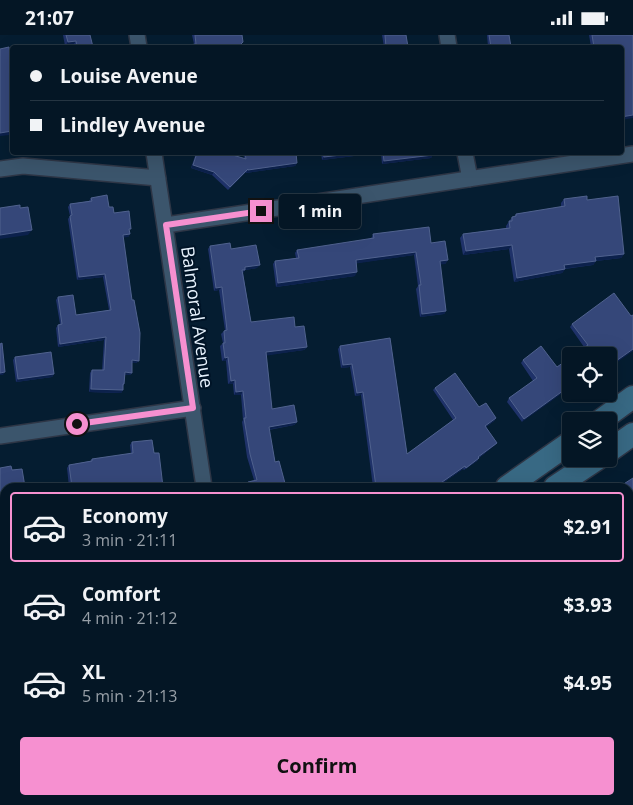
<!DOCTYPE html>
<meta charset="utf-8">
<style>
:root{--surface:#041625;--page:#122332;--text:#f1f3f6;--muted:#979fa7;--line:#253542;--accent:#f690d0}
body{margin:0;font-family:"Open Sans",sans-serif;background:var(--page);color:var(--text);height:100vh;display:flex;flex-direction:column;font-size:19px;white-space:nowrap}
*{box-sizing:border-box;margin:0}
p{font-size:16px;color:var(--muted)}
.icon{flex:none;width:28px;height:28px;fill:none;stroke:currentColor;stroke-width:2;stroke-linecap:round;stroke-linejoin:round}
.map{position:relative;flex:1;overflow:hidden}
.panel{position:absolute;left:0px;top:448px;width:634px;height:322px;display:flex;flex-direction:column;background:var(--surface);border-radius:15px 15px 0 0;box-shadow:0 5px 20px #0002,0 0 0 1px var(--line)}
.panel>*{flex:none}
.top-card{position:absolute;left:10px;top:10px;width:614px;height:110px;border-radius:5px;box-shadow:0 5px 20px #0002,0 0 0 1px var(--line);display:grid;align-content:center;height:110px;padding:0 20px;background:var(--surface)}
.controls{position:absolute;left:562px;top:312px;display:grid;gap:10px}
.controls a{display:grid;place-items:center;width:55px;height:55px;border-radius:5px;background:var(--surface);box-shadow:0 5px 20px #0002,0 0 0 1px var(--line);font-size:25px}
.end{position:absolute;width:22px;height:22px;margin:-11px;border:6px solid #f690d0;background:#111;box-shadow:0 0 0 2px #111}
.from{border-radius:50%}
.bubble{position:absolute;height:35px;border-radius:5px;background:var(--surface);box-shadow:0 5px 20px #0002,0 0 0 1px var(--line);font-size:16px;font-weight:700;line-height:35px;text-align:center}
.top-card b{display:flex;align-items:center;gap:18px;height:48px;font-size:19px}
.top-card b+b{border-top:1px solid var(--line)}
.top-card i{width:12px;height:12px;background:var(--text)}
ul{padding:9px 0 0;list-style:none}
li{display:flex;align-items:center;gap:15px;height:70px;margin:0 10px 8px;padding:0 10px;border:2px solid transparent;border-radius:5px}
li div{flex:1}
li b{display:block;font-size:19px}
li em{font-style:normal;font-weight:700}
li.current{border-color:var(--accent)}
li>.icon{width:45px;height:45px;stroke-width:1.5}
.action{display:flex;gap:10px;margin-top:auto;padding:10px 20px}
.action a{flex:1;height:58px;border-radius:5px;background:var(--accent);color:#111;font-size:20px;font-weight:700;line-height:58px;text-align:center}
.status{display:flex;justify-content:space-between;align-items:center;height:35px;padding:0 25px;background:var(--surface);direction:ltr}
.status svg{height:14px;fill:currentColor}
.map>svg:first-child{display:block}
.green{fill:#312f55}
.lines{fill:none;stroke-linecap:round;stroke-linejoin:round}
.street-casing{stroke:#2e3646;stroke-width:18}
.secondary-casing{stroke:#2e3646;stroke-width:25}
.street{stroke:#3b556c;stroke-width:15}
.secondary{stroke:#386984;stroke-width:22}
.wall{fill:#1f3269}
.shaded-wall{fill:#0c214c}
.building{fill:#354779;stroke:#50628e}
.route{stroke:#f690d0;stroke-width:6}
.labels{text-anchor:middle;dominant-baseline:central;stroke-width:4;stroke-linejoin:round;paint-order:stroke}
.street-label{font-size:18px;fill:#e7f3fe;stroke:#001427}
</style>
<div class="status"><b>21:07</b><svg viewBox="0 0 49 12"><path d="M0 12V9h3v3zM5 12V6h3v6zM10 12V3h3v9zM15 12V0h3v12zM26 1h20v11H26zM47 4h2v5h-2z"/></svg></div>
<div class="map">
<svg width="633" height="770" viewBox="0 0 633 770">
<rect width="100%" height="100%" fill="#051d31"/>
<path class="green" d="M157,765h52l1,5h-60z"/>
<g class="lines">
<g class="street-casing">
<path id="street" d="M137,0l2,12
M447,0l2,12
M154,118l50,334
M465,118l5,26
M0,134l23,-3 135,12
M166,190l467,-71
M0,401l193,-28
M236,765l1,5
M544,765l1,5"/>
</g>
<g class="secondary-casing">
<path id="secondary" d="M600,386l33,-24
M609,416l24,-17
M507,452l64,-45
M555,452l42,-28
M61,770l7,-5
M109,770l7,-5"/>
</g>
<use href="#street" class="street"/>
<use href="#secondary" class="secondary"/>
</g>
<path class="wall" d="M63,0h27l3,12h-19v-3l-9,2z
M192,0h50l-4,12h-58l1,-1 13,-2z
M382,0h24l2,12h-24z
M487,0h22l2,12h-23z
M589,0h44l-12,12h-30z
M196,118h30l18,5 -1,-5h53l1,10 -2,3 -49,7v-1l-18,18 -16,-15 -21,-7z
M321,118h57l-56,7z
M381,118h52l-2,5 -49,6z
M91,163l18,9 20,24 1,3 -2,3h-5l16,124 -3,2h-4v10l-2,2h-5l-1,9 -1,2v4l-2,3 -32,-1 1,-19 2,-3h10l2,-30 -46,7 -2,-19 2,-3 2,-1 -4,-24 2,-3 18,18 33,-5 -6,-33 -26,3 -9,-61 2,-3 -2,-9 2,-3 19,-3z
M564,164l23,1 37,54 -3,4 -25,3 -3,4 -28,4 -3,4 -48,9 -5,-33 -46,6 -3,-17 3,-4 43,-6v-2l6,-9h2l2,-3 45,-7v-4z
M373,199l58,9 17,17 -3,4h-5l6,47 -2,3 -24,3 -4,-28 2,-3 -4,-31 -58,8 -1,13 -79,11 -3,-23 2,-3 21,-3 -1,-5 2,-3 74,-11z
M210,211l47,22 -12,2 -2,3 8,49 44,5 12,20 -3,3 -38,5 6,54 25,13 -3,3 -25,5 6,32 11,25h-40l-1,-1 3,-4 6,-2 -7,-23 -5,-35 1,-2 -2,-25h-7l-1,-11h-5l-2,-23h-4l-2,-15 3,-3 -2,-9 4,-4 -6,-40 -5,1 -6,-42z
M572,289l37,44 -25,-21 -14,-20z
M390,303l17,116 46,-34 -20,-30 2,-2 44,19 17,11 -2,3 -8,6 11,16 -2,2 -16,13 -2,3 -13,9 -1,-1 -26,18h-64l-12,-92 -6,1 -5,-29 -9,1 -3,-19 2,-3z
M15,322l39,17 -2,3 -36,5 -3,-22z
M571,322l-49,65 -15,-20 2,-4 24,-17 -12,-18 2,-3 34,7z
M132,407l22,11 9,34h-94l-2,-19 2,-3 21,-4 2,-2 39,-5 -1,-9z
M467,765h35l1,5h-36z
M585,765h43l1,5h-44z"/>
<path class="shaded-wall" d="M76,6l-2,3 -9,2 3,-4z
M633,80v3l-12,2v-3z
M12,96l-2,4 -10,1v-3z
M358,118h20l-56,7 2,-3z
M433,120l-2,3 -49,6 2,-3z
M297,128l-2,3 -49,7 2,-3z
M193,130l21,7 -2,3 -21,-7z
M32,195l-4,5 -28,4v-4z
M130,199l-2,3 -7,1 2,-3z
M512,210l-3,4 -46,6 3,-4z
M416,217l-2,3 -61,9 3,-4z
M624,219l-3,4 -25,3 -3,4 -32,4 3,-4 31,-8z
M448,225l-3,4 -8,1 3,-4z
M260,230l-3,3 -12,2 -2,3h-3l5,-6z
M565,234l-3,4 -48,9 3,-4z
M357,237l-2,4 -79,11 2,-4z
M105,239l-2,3 -26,3 2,-3z
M222,252l-3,3 -5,1 2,-3z
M446,276l-2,3 -24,3 2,-3z
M106,302l-2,3 -46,7 2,-3z
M307,312l-3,3 -40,6 2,-4z
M633,314v2l-24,17v-2z
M228,322l-2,4h-4l3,-3z
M132,325l7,1 -3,2h-6z
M352,329l-2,3 -9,1 2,-3z
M5,337l-2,3h-3v-2z
M125,337l7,1 -2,2h-7z
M54,339l-2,3 -36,5 2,-3z
M235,345l-2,4h-5l3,-3z
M571,350v2l-49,35 2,-3z
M91,354l32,1 -2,3 -32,-1z
M243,356l-2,4h-7l2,-3z
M363,357l-2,3 -6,1 2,-3z
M496,383l-2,3 -11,8 2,-3z
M297,387l-3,3 -28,5 3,-3z
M497,408l-2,2 -19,15 2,-3z
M479,423l-2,3 -13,9 2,-2z
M465,431l-2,3 -26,18h-2z
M0,527h5v4l-5,1z
M5,630v5h-5v-4z
M279,767l8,3h-10z"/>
<path class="building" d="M66,0h24l3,12h-16l-1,-6 -8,1z
M195,0h47l1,7 -5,5h-57v-1l15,-2z
M385,0h21l2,12h-22z
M489,0h20l2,12h-20z
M592,0h41v80l-12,2v-70h-27z
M9,12l3,22v64v-2l-12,2v-84z
M197,118h29l20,6 -1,-6h51l1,10 -49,7v-1l-18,18 -16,-15 -21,-7z
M323,118h35l-34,4z
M383,118h50v2l-49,6z
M107,160l2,12h4l1,6 15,-2 2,18h-2l1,5 -7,1 9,65h2l6,33 -1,28 -7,-1v13l-7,-1 -1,12h-1v6l-32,-1 1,-19h12l2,-33 -46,7 -2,-19 4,-1 -4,-27 15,-2 3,20 35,-5 -6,-36 -26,3 -9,-61 2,-1 -2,-11 22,-3 -1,-3z
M587,161v4l31,-4 6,58 -29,3 1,4 -32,4 1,4 -48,9 -5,-33 -46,6 -3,-17 47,-6 -1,-7h3v-4l4,-1v-2l49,-8 -1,-7z
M20,170v3l8,-1 4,23 -32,5v-27z
M429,192l2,16 14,-2 3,19 -8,1 6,50 -24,3 -3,-29h2l-5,-33 -60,8 1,12 -79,11 -3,-22 24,-3 -2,-8 77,-12 -1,-4z
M230,208l1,6 25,-4 4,20 -15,2v3h-3l9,52 43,-5 1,10 9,-1 3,21 -41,5 6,57 22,-4 3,17 -28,5 6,35 4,-1 7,26h-37l-1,-5 9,-2 -7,-26 -6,-36h2l-3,-27 -7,1 -1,-12 -4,1 -3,-24 -3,1 -2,-15h2l-1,-12 3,-1 -5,-43 -6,1 -6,-42z
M614,258l17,23 2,-1v34l-24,17v-10h-37l16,-11 -16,-21z
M390,303l17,116 49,-36 -21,-30 20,-15 24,34 7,-4 10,15 -11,8 12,17 -19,14 1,1 -13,10 -1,-2 -30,21h-59l-13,-95 -6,1 -5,-29 -9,1 -3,-19z
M2,308l3,29 -5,1v-29z
M541,311l16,21 14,-10v28l-47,34 -15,-21 28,-20 -14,-18z
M51,317l3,22 -36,5 -3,-22z
M152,405l2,13h5l4,34h-91l-3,-22 23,-4v-2l41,-6 -1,-11z
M11,431l1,4 10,-1 3,18h-20v75h-5v-94z
M633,443v33l-4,3v-27h-10z
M0,587l1,5 4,-1v39l-5,1 1,5h-1z
M4,708l1,26h-1l1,4 -5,2v-30z
M280,765h39l1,5h-33l-8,-3z
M359,765h35l1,5h-67z
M472,765h30l1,5h-31z
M589,765h39l1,5h-27v-1l-13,1z"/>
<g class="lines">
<path class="route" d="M77,389l116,-16 -27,-183 95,-14"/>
</g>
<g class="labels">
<g class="street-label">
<text transform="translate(198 282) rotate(82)">Balmoral Avenue</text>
</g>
</g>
</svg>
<div class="controls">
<a><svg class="icon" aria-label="locate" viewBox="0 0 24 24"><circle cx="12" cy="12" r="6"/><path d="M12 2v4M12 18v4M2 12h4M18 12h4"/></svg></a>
<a><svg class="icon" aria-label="layers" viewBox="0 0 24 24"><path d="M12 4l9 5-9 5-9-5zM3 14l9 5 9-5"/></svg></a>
</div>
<i class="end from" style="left:77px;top:389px"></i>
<i class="end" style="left:261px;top:176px"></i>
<div class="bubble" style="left:279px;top:159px;width:82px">1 min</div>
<div class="top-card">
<b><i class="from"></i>Louise Avenue</b>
<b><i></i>Lindley Avenue</b>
</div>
<section class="panel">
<ul>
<li class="current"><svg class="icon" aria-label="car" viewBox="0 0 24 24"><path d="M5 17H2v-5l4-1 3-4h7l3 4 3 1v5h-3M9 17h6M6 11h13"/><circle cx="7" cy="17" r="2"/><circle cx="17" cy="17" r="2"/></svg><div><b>Economy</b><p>3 min · 21:11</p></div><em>$2.91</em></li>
<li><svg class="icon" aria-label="car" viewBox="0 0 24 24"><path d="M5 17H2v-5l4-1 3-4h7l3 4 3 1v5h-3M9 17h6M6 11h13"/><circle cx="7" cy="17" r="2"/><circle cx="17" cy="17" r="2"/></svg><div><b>Comfort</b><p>4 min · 21:12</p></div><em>$3.93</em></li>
<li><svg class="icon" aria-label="car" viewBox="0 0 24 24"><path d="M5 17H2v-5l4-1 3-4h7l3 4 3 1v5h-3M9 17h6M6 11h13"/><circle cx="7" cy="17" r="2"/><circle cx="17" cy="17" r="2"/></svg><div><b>XL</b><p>5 min · 21:13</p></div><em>$4.95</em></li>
</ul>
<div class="action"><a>Confirm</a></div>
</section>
</div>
